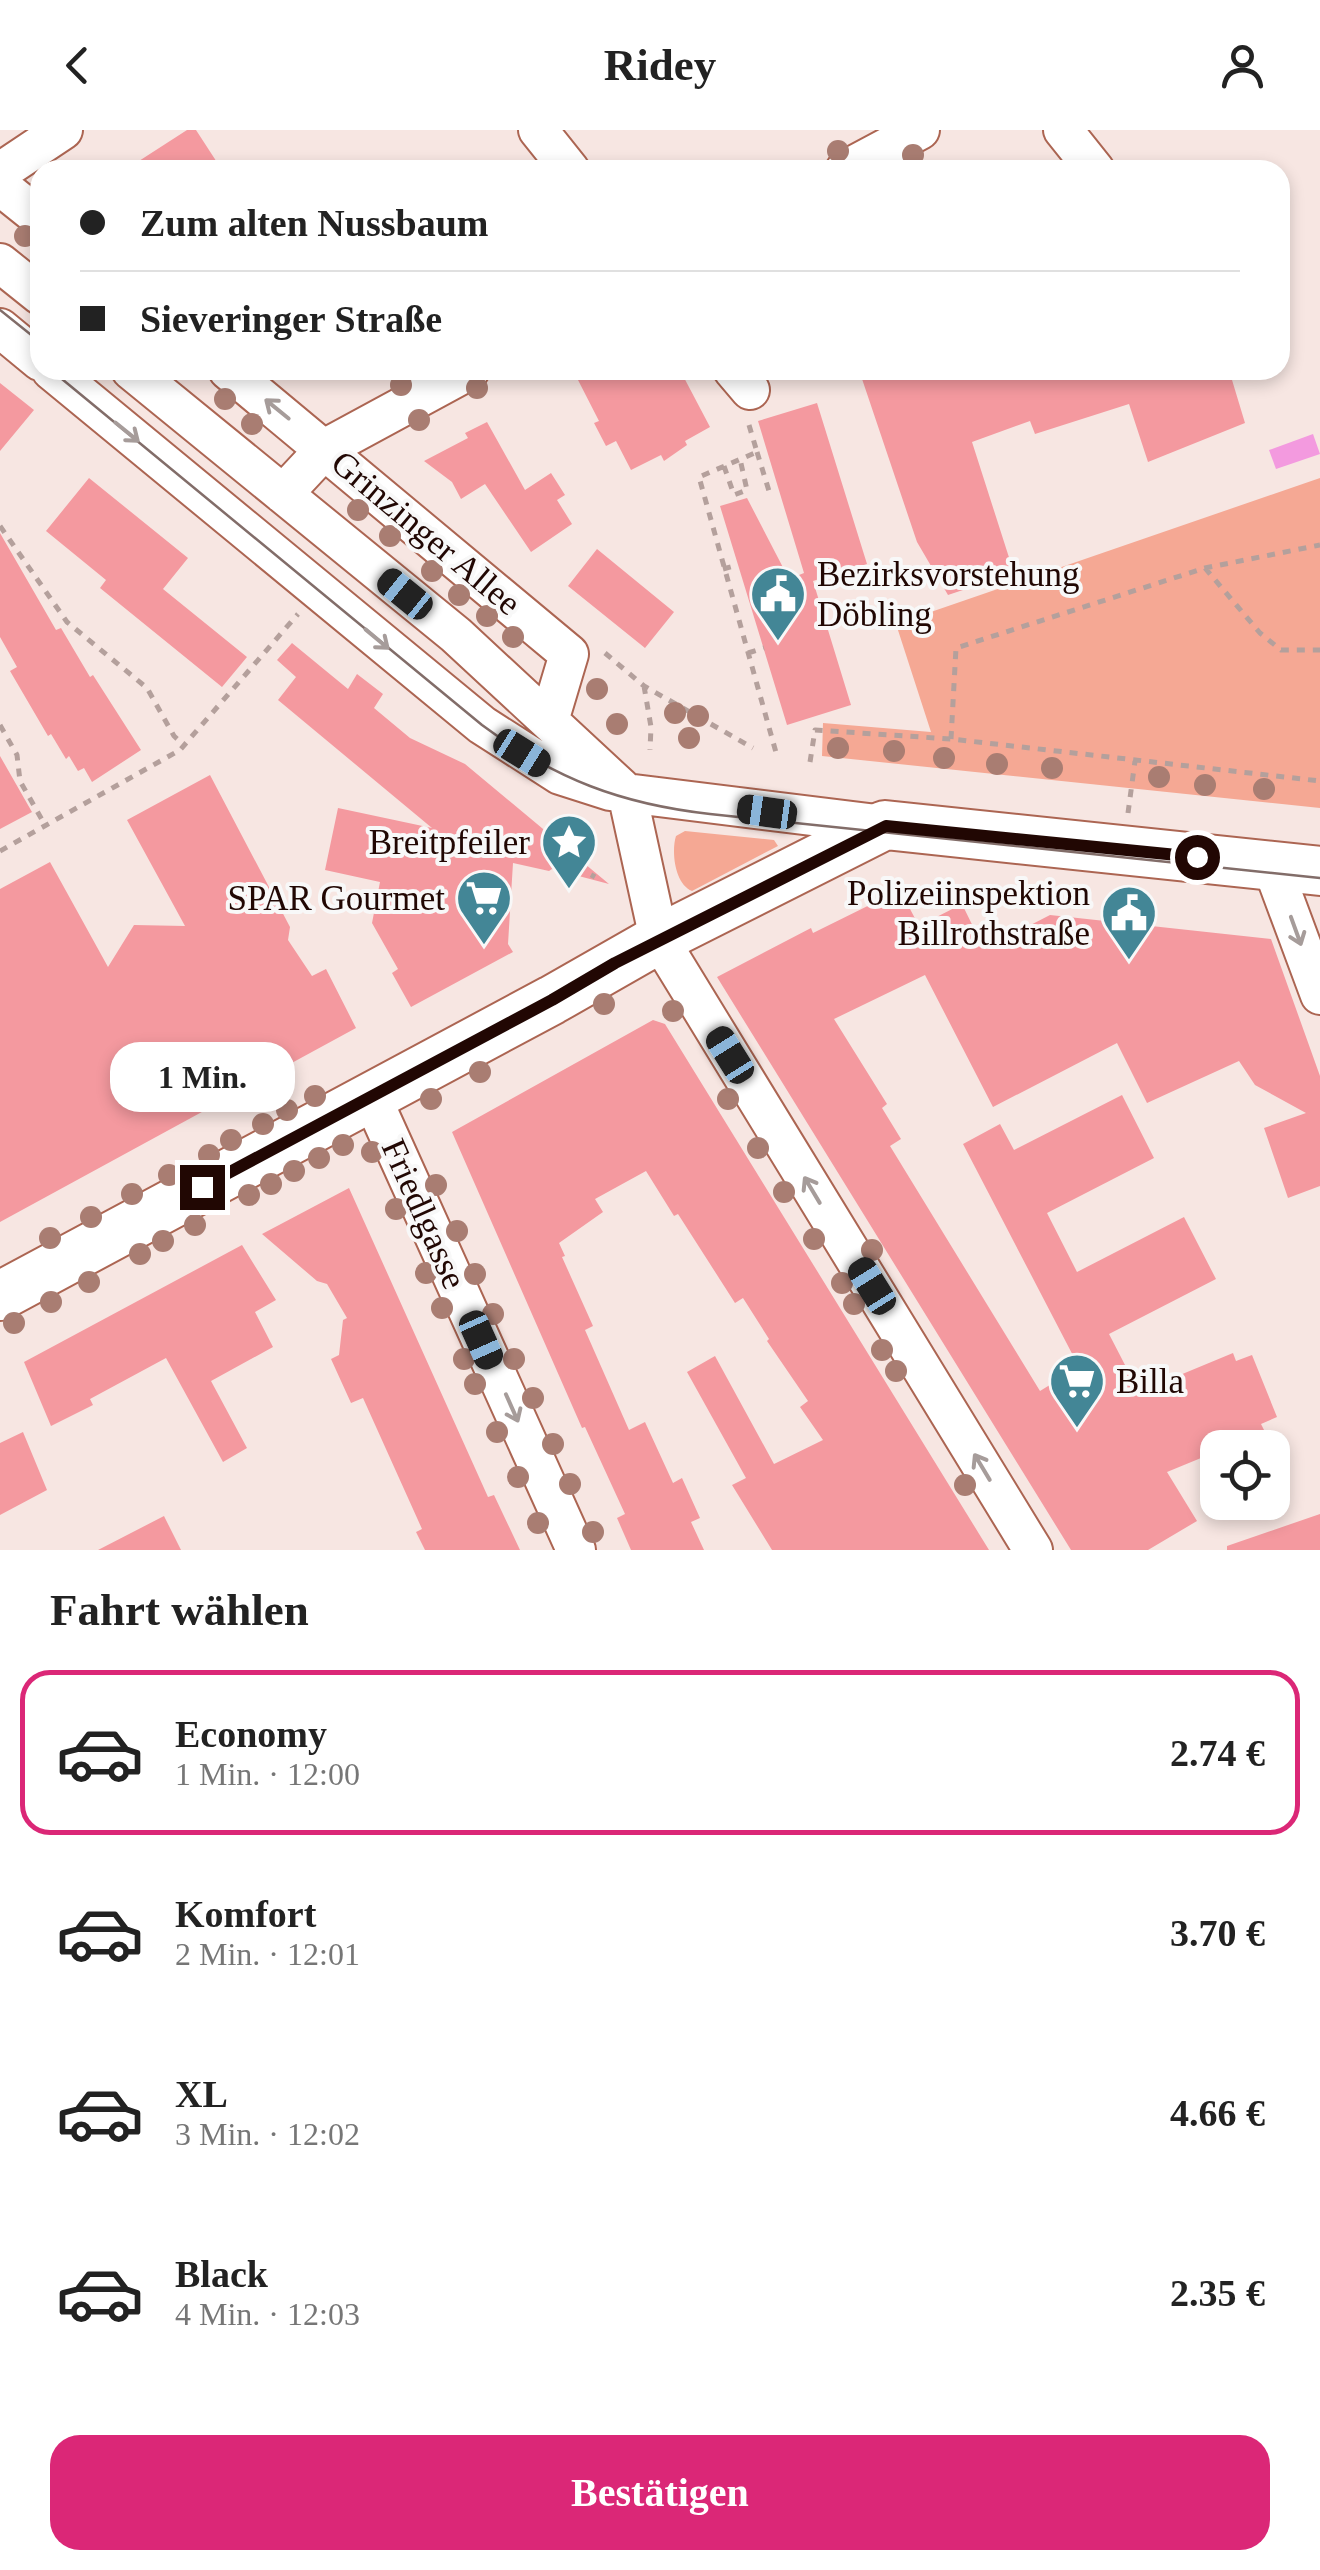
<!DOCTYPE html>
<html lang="de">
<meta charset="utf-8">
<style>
:root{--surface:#fff;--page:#f2f2f2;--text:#222;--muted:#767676;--line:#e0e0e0;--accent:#db2777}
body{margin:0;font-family:"Times New Roman",serif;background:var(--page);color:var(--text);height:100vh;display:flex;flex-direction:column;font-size:38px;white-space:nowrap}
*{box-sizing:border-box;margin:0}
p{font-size:32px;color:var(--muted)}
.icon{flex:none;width:55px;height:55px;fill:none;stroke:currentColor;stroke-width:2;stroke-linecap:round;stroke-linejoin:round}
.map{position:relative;height:1420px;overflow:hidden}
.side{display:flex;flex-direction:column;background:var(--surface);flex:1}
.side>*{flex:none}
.guide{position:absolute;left:30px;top:30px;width:1260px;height:220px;border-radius:30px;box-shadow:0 5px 15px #0003;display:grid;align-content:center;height:220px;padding:0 50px;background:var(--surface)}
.fabs{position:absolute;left:1200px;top:1300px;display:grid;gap:20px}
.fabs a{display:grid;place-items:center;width:90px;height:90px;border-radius:20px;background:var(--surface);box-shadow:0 5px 15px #0003;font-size:50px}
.end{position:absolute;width:45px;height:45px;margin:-22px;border:12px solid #210703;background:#fff;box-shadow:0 0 0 5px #fff}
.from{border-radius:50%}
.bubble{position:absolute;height:70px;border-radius:30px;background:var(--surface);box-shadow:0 5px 15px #0003;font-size:32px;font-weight:700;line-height:70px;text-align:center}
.car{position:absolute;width:30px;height:60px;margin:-30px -15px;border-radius:12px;box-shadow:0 0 8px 2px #0007;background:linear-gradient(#222 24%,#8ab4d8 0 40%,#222 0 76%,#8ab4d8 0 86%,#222 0)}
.guide b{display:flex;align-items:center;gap:35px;height:95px;font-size:38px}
.guide b+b{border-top:2px solid var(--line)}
.guide i{width:25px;height:25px;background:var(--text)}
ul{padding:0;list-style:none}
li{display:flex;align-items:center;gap:30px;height:165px;margin:0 20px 15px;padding:0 30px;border:5px solid transparent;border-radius:30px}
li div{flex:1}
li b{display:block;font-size:38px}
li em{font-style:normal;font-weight:700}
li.on{border-color:var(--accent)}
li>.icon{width:90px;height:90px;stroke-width:1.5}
h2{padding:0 50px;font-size:45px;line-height:120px}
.cta{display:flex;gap:20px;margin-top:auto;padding:20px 50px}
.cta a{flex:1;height:115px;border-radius:30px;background:var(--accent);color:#fff;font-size:40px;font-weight:700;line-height:115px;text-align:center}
header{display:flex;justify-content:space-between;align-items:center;height:130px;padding:0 50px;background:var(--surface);font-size:45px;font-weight:700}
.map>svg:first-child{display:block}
.green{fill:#f5a894}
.water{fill:#f39adf}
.building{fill:#f4999f}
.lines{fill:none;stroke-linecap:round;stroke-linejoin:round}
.minor-casing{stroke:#ac6552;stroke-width:42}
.major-casing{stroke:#ac6552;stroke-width:52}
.path{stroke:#b4a09c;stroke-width:5;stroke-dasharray:8 8;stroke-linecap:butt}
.minor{stroke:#fff;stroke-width:38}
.major{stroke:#fff;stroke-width:48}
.tram{stroke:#826d69;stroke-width:2.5}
.tree{fill:#a97d72}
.oneway{stroke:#a69c9a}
.route{stroke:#210703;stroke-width:12}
.labels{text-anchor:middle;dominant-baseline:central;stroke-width:8;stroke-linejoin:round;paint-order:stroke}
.street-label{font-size:35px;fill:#210703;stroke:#f8f8f8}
.poi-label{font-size:35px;fill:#210703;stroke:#f8f8f8;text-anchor:end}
</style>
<header><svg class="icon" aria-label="back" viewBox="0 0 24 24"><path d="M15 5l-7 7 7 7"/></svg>Ridey<svg class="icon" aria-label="person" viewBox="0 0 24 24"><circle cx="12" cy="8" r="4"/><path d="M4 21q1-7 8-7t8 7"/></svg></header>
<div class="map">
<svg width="1320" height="1420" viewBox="0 0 1320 1420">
<rect width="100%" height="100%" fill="#f7e6e2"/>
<path class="green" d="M1320,348v330l-498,-52 1,-33 108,9 -35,-108z
M685,701l89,9 4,6 -86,45c-17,-7 -21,-39 -16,-55z"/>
<path class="water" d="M1313,304l7,20 -44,15 -7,-19z"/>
<path class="building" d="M187,0h9l26,40h-97z
M596,240h84l30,57 -25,14 2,4 -23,16 -3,-6 -30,15 -15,-29 -10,5 -12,-23 5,-2 -21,-41z
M859,240h370l16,53 -97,39 -19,-58 -94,30 -5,-13 -58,21 42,131 -66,22 -31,-53z
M0,253l34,27 -34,41z
M817,273l50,161 -54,17 38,124 -64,20 -67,-219 27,-8 42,81 15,-6 -46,-152z
M487,292l38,68 26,-17 14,22 -8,5 15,24 -41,28 -46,-68 -24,15 -9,-17 -28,-21 44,-23 -3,-5z
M89,348l99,80 -25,31 84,68 -25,30 -122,-99 6,-8 -60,-49z
M0,403l56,97 5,-2 29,49 3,-2 48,75 -49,32 -8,-14 -6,3 -9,-15 -3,3 -15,-25 -3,2 -38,-65 7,-4 -17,-30z
M597,419l77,63 -29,36 -77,-62z
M292,513l56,46 9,-15 26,20 -9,14 36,30 55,26 144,120 -57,-15 -3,2 -36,-8 -5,81 5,8 -102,55 -19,-34 6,-4 -26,-46 8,-41 -55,-12 13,-62 94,20 -154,-128 18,-23 -19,-17z
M0,626l32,56 -32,17z
M210,645l80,152 -2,13 24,36 14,-7 30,59 -356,194v-333l50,-27 58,105 26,-42 51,1 -58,-106z
M900,760l19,36 43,-22 22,45 66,-34 221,24 49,137v110l-32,12 -24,-70 42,-15 -51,-28 -16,-24 -92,42 -30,-60 -124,64 -68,-132 -91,44 53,85 -5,4 19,31 -11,7 150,245 39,-24 -116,-223 37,-20 14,26 108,-55 32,63 -107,55 30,59 107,-55 32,62 -107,55 30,58 94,-39 3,8 16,-6 25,62 -16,7 4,8 -39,16h-8v3l-51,21 30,49 -49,29h-77l-354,-573 94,-49 2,5z
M653,890l12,4 324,526h-217l-40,-65 14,-7 -59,-106 28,-16 59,108 49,-24 -23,-33 8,-6 -41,-60 2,-2 -26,-41 -8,5 -57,-89 -4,2 -28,-45 -51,28 8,13 -44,31 6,13 -3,1 31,69 -8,4 44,100 16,-8 28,61 9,-5 18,40 -9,4 13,28h-73l-14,-32 8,-4 -40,-87 -3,1 -130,-296z
M349,1058l139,309 6,-2 26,55h-95l-9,-18 6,-3 -59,-131 -12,5 -20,-44 8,-4 4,-35 4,-2 -20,-34 -10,-3 -55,-47z
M242,1115l34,55 -21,12 18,35 -62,34 36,67 -24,14 -57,-104 -76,41 3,6 -42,21 -27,-64z
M23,1302l24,58 -47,25v-72z
M1320,1384v36h-93v-4z
M164,1386l17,34h-83z"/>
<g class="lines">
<g class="minor-casing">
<path id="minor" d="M538,0l32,40
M1063,0l32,40
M845,40l75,-40
M0,42l63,-42
M0,56l40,32
M0,133l40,32
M0,198l40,33
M51,240l431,355 78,50 50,16 275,34
M131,240l325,265 165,153
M228,240l341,284 -20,67
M733,240l17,20
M283,364l43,-46 144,-78
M627,663l32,146 374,611
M1272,736l48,129
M371,966l205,454"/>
</g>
<g class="major-casing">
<path id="major" d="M0,1166l552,-296 107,-61 226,-114 435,46"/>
</g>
<path class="path" d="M749,295l8,27 -58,25 78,279
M757,322l12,39
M724,336l10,29 13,-5 -7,-31
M0,396l67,96 80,66 27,48 10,9
M1205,438l55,65 21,17h39
M723,439l15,-4
M605,523l39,33 109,62
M748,523l16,-5
M644,556l7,41 -1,23
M0,595l17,30 3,26 25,44
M951,609l5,-91 249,-80 115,-23
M810,632l5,-32 136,9 369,42
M1128,683l7,-52
M0,721l180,-101 118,-136
M577,737l18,10"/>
<use href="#minor" class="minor"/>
<use href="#major" class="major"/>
<path class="tram" d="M0,180l40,32
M51,240l431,355c73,54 139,79 228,89l610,64"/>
</g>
<g class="tree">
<circle cx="838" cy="21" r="11"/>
<circle cx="913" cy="25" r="11"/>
<circle cx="25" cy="106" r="11"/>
<circle cx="401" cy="255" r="11"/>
<circle cx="477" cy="258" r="11"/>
<circle cx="225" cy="269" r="11"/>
<circle cx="419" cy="290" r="11"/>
<circle cx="252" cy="294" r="11"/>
<circle cx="358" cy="380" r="11"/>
<circle cx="390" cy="406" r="11"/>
<circle cx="432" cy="441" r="11"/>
<circle cx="459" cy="465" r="11"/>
<circle cx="487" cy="486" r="11"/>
<circle cx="513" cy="507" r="11"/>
<circle cx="597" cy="559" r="11"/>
<circle cx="675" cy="583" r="11"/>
<circle cx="698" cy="586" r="11"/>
<circle cx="617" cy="594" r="11"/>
<circle cx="689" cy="608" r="11"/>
<circle cx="838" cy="618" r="11"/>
<circle cx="894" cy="621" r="11"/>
<circle cx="944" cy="628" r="11"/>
<circle cx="997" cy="634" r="11"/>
<circle cx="1052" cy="638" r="11"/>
<circle cx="1159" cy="647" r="11"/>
<circle cx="1205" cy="655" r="11"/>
<circle cx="1264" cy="659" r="11"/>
<circle cx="604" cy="874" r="11"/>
<circle cx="673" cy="881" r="11"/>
<circle cx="480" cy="942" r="11"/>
<circle cx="315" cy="966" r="11"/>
<circle cx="431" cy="969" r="11"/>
<circle cx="728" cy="969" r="11"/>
<circle cx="287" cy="980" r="11"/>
<circle cx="263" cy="994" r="11"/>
<circle cx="231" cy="1010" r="11"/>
<circle cx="343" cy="1015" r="11"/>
<circle cx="758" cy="1018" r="11"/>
<circle cx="372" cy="1022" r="11"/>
<circle cx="209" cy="1025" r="11"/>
<circle cx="319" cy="1028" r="11"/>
<circle cx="294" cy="1041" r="11"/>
<circle cx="169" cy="1045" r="11"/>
<circle cx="271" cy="1054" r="11"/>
<circle cx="436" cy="1055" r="11"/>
<circle cx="784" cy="1062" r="11"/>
<circle cx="132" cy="1064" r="11"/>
<circle cx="249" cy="1065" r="11"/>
<circle cx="396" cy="1079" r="11"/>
<circle cx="91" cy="1087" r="11"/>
<circle cx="195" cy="1095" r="11"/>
<circle cx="457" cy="1101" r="11"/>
<circle cx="50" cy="1108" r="11"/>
<circle cx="814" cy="1109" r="11"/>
<circle cx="163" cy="1111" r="11"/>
<circle cx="872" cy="1120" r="11"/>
<circle cx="140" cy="1124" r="11"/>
<circle cx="426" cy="1143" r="11"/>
<circle cx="475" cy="1144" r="11"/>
<circle cx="89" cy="1152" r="11"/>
<circle cx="842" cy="1153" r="11"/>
<circle cx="51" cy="1172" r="11"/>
<circle cx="854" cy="1174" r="11"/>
<circle cx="442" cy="1178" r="11"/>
<circle cx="493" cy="1184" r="11"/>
<circle cx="14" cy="1193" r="11"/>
<circle cx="882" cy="1220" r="11"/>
<circle cx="464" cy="1229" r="11"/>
<circle cx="514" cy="1229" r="11"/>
<circle cx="896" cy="1241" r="11"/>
<circle cx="475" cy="1254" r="11"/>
<circle cx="533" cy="1268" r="11"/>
<circle cx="497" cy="1302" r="11"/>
<circle cx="553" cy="1314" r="11"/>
<circle cx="518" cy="1347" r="11"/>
<circle cx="570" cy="1354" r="11"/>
<circle cx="965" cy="1355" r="11"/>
<circle cx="538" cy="1393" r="11"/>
<circle cx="593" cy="1402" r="11"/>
</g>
<defs><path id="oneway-shaft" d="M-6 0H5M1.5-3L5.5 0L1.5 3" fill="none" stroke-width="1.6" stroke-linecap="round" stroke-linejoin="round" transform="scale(2.5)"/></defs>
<g class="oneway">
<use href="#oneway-shaft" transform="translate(277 279) rotate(-141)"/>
<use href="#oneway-shaft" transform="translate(127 302) rotate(39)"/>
<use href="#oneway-shaft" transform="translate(377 509) rotate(40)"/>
<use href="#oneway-shaft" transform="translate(1296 801) rotate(70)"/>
<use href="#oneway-shaft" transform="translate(812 1060) rotate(-121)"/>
<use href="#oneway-shaft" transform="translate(512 1278) rotate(66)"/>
<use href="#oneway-shaft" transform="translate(982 1337) rotate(-121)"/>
</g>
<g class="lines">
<path class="route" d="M202,1057l350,-187 63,-37 271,-137 311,31"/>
</g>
<defs>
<g id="civic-pin" transform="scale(2.875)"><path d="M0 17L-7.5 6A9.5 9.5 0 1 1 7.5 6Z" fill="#438696" stroke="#f8f8f8"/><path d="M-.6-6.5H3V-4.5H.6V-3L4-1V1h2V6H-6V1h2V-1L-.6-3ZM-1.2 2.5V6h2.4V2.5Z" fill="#fff"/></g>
<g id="sight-pin" transform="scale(2.875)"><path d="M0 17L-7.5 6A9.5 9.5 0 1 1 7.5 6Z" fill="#438696" stroke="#f8f8f8"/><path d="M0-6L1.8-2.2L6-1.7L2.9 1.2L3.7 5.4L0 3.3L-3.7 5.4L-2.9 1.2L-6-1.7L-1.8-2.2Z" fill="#fff"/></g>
<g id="supermarket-pin" transform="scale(2.875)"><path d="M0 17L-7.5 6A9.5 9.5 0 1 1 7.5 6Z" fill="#438696" stroke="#f8f8f8"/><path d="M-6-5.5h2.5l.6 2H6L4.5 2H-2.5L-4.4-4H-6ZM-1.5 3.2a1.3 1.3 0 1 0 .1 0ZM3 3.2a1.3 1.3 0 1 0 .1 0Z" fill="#fff"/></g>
</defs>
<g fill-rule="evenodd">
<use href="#civic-pin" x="778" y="464"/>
<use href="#sight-pin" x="569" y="712"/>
<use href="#supermarket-pin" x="484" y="768"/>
<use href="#civic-pin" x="1129" y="783"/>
<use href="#supermarket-pin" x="1077" y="1251"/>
</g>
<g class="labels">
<g class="street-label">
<text transform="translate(426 403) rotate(40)">Grinzinger Allee</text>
<text transform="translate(424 1084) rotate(66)">Friedlgasse</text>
</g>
<g class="poi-label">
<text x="817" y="444" text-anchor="start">Bezirksvorstehung<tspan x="817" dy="40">Döbling</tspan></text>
<text x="530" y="712">Breitpfeiler</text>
<text x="1090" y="763">Polizeiinspektion<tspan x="1090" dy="40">Billrothstraße</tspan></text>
<text x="445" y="768">SPAR Gourmet</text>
<text x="1116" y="1251" text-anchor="start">Billa</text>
</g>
</g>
</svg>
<div class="fabs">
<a><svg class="icon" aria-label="locate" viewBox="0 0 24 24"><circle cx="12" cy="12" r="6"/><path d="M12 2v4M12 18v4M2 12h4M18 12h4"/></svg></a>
</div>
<i class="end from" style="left:1197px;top:727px"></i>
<i class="end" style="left:202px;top:1057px"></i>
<div class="bubble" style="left:110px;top:912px;width:185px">1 Min.</div>
<i class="car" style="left:405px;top:464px;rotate:309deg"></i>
<i class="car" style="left:522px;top:623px;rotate:122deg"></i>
<i class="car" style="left:767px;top:682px;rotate:278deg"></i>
<i class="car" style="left:730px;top:925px;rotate:328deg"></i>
<i class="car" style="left:872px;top:1156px;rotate:328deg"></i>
<i class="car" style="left:481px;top:1210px;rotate:156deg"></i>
<div class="guide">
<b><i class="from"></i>Zum alten Nussbaum</b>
<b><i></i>Sieveringer Straße</b>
</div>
</div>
<section class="side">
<h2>Fahrt wählen</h2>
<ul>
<li class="on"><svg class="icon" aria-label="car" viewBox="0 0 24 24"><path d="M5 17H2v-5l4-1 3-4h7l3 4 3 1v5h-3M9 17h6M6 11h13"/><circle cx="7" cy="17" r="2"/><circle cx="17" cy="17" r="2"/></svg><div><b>Economy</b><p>1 Min. · 12:00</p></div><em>2.74 €</em></li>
<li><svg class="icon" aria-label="car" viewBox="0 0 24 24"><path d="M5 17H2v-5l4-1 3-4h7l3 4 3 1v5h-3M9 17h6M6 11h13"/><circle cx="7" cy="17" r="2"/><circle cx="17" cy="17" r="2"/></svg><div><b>Komfort</b><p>2 Min. · 12:01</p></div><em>3.70 €</em></li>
<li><svg class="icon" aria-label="car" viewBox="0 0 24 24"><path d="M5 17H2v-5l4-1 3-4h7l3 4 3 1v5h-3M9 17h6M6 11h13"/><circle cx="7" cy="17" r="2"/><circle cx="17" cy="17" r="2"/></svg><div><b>XL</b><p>3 Min. · 12:02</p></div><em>4.66 €</em></li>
<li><svg class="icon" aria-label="car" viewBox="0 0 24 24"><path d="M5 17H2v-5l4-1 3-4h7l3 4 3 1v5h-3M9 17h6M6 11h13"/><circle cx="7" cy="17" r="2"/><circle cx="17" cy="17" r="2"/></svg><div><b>Black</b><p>4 Min. · 12:03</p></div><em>2.35 €</em></li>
</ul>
<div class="cta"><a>Bestätigen</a></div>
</section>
